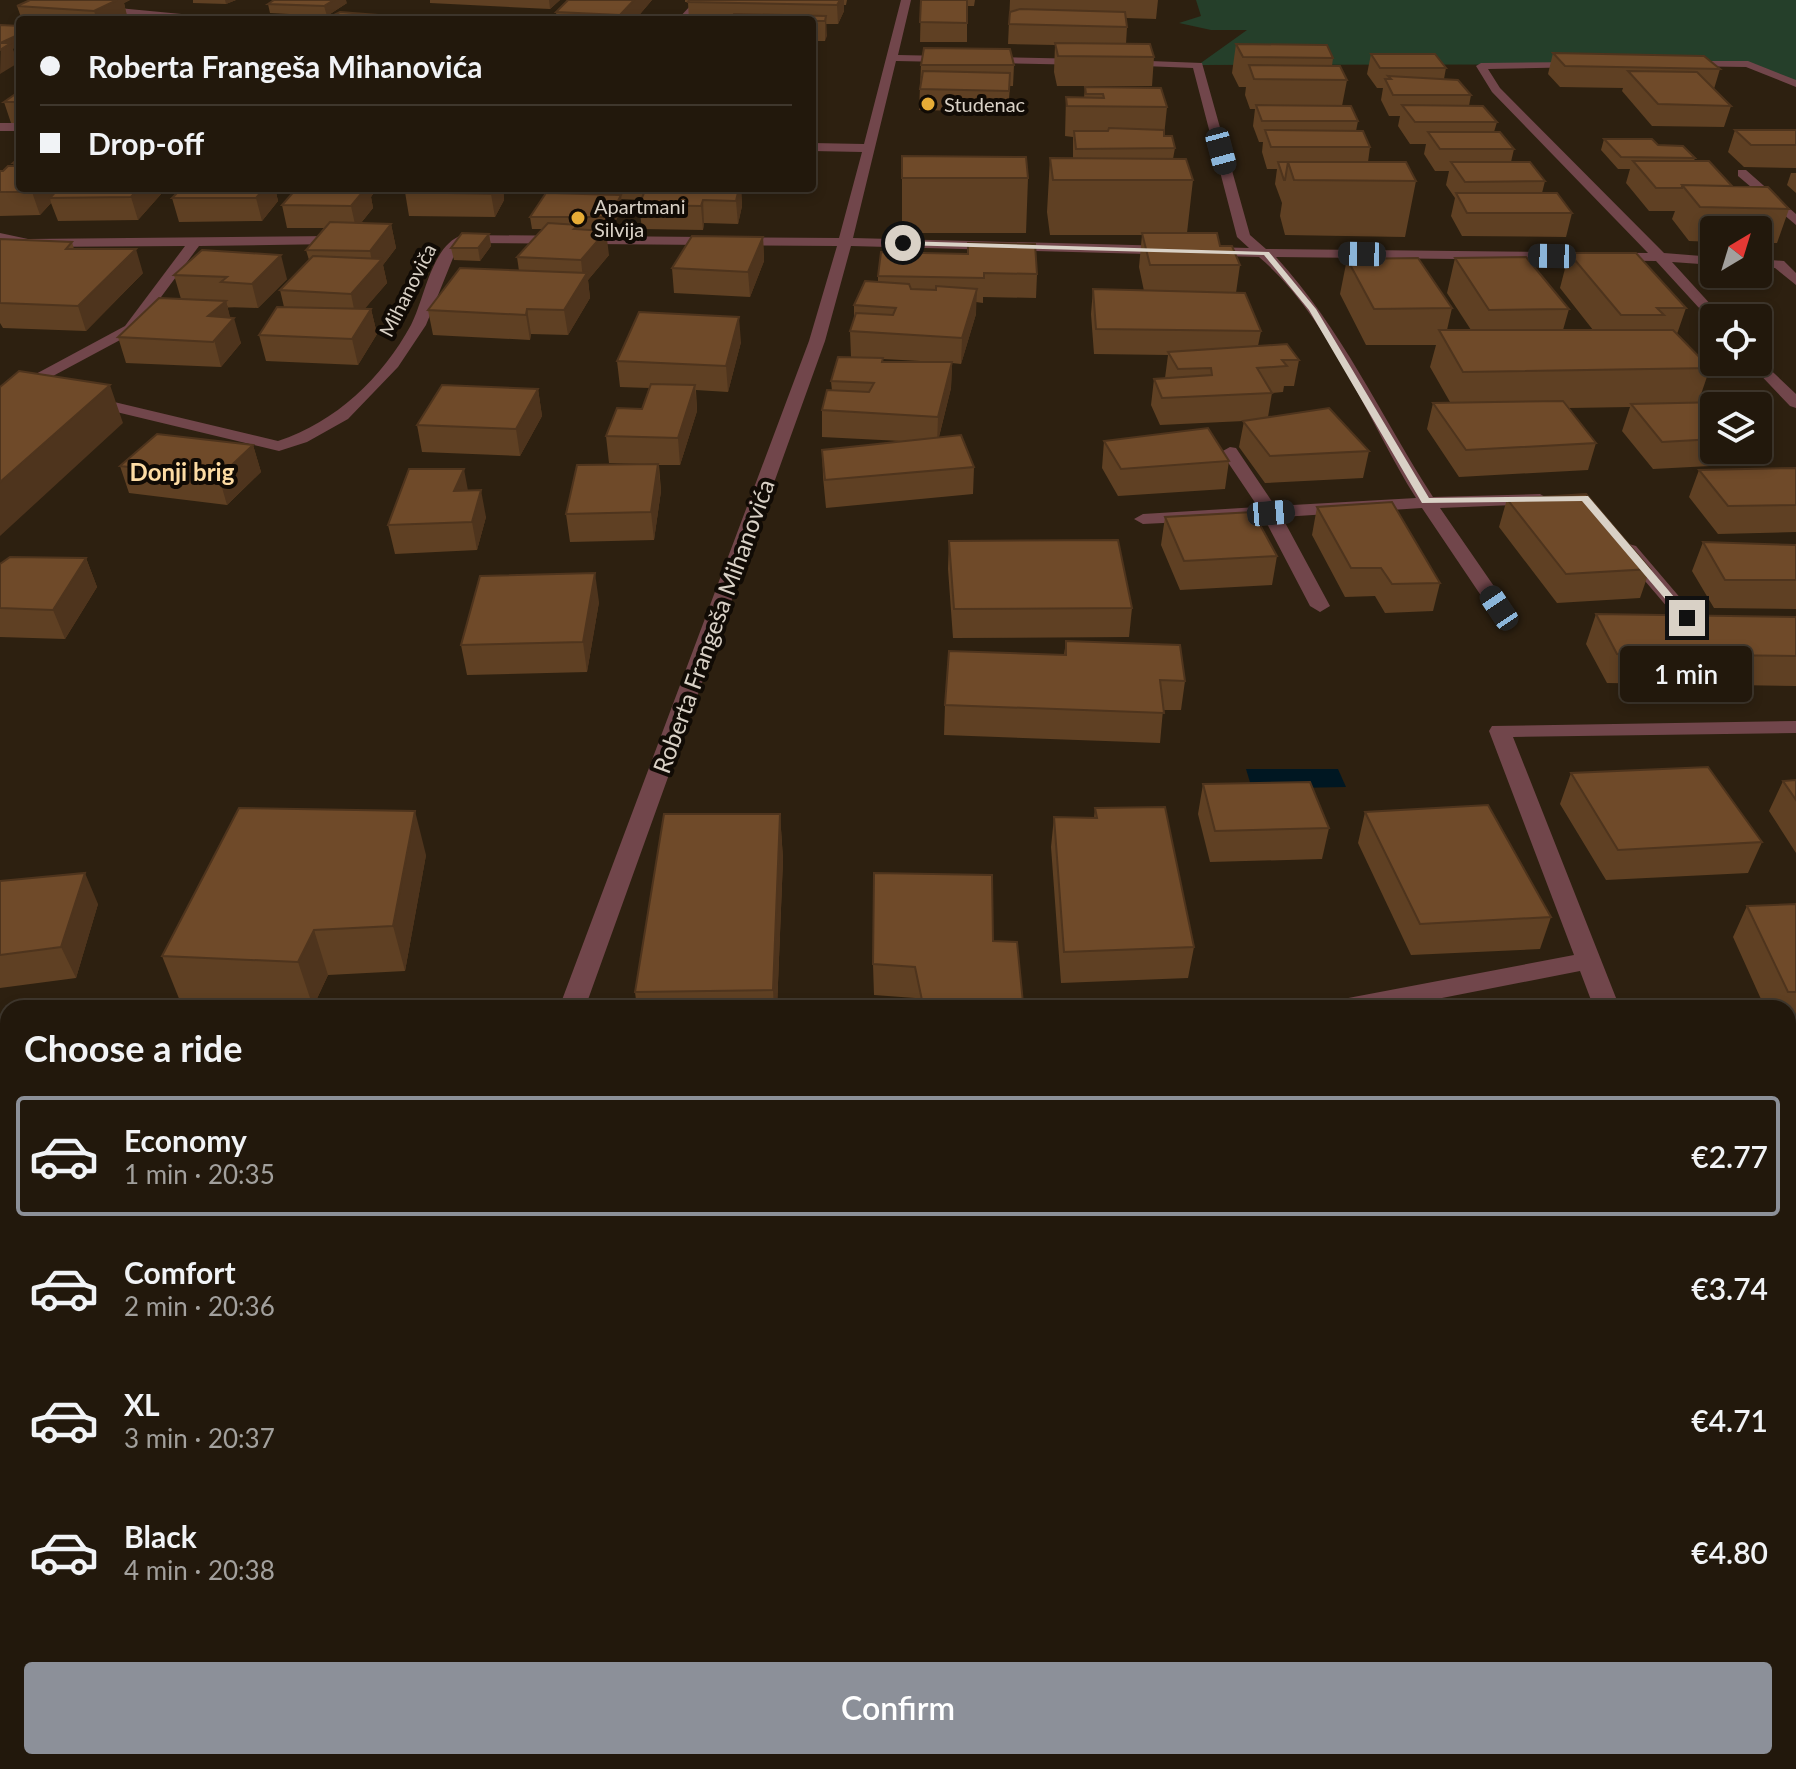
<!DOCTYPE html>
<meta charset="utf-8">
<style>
:root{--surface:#22180c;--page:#2e251a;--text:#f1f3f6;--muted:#a2a09d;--line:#3f372d;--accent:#8c9099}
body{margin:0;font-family:Lato,sans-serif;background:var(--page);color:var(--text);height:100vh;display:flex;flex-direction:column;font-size:30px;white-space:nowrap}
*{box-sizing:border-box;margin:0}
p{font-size:26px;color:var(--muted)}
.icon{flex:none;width:44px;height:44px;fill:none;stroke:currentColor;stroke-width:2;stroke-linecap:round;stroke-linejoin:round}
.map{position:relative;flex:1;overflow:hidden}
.details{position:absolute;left:0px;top:1000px;width:1796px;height:770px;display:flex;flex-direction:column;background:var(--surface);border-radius:24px 24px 0 0;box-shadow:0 4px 12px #0003,0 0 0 2px var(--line)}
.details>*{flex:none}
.banner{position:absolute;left:16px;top:16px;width:800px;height:176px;border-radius:8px;box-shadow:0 4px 12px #0003,0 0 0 2px var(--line);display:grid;align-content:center;height:176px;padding:0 24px;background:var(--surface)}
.needle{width:52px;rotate:38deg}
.controls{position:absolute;left:1700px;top:216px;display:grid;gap:16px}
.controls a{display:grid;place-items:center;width:72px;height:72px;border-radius:8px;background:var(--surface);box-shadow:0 4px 12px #0003,0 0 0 2px var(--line);font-size:40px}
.end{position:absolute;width:36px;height:36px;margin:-18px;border:10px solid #d9d1c6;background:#111;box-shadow:0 0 0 4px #111}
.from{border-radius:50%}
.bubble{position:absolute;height:56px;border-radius:8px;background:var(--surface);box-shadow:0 4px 12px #0003,0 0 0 2px var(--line);font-size:26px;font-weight:600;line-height:56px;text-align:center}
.car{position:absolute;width:24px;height:48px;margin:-24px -12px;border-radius:10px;box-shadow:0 0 6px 2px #0007;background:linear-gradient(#222 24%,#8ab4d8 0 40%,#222 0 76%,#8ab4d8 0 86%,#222 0)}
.banner b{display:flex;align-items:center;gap:28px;height:76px;font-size:30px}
.banner b+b{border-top:2px solid var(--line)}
.banner i{width:20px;height:20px;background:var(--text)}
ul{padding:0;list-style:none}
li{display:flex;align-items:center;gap:24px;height:120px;margin:0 16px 12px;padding:0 8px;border:4px solid transparent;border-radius:8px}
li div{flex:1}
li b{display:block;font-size:30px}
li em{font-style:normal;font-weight:600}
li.selected{border-color:var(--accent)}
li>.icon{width:72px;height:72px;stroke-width:1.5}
h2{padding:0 24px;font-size:36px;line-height:96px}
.button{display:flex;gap:16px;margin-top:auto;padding:16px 24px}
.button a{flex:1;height:92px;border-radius:8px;background:var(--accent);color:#fff;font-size:32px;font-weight:600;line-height:92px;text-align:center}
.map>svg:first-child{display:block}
.green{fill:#253f2a}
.water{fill:#001722}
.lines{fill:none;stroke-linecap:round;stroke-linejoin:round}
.minor{fill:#71464b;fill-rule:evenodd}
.wall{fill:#5f4023;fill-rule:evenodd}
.shaded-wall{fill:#4e341d}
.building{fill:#6f4a29;stroke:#4e341d;stroke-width:2}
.route{fill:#d9d1c6}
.poi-dot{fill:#e7ac36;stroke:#110b05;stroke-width:3}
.labels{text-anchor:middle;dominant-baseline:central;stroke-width:8;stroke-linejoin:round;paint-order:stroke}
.far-poi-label{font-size:20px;fill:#d9d1c6;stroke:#110b05;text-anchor:start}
.far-street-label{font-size:20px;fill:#d9d1c6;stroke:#110b05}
.far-quarter-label{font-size:24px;font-weight:bold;fill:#fddca4;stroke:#110b05}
.street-label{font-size:24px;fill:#d9d1c6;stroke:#110b05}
</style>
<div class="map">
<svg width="1796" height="1769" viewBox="0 0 1796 1769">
<rect width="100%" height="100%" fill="#2d2010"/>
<path class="green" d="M1196,0h600v84l-48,-20 -550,1 49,-35h-36l-32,-7 22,-7z"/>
<path class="water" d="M1246,769h92l8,18 -94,2z"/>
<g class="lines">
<path class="minor" d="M34,0l179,17 5,3c-36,0 -158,-4 -184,-20z
M901,0h10l-13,55 189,4 5,3 -5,3 -191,-4 -43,177 396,10 -12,-11 -44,-169 -73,-3v-4l4,-1 78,3 48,172 16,14 382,4 -156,-161 -16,-26 5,-3 102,-1 4,1v4l-99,2 12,19 164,165 50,4v8l-42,-3 51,56 -12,3 -55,-60 -380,-4c66,72 105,159 157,240l107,-3 9,5 -9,5 -100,4 69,100 -10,6 -7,-2 -70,-104 -140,9 48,89 -10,6 -10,-6 -46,-88 -121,6 -9,-5 9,-5 115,-7 -37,-55 9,-5 6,1 39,58 141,-8c-48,-77 -87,-182 -157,-241l-408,-11 -26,95 -240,667h-26l250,-667 28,-95 -371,-3 -13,15 -27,67 -28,42 -50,52 -41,23 -28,9 -196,-47 -2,-3 8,-5 189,45c58,-19 104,-63 133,-116 14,-27 20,-79 51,-90l377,3 23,-86 -50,-1v-8l52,1z
M692,4l9,2 -13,14h-11z
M1684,61h64l48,19v7l-50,-20 -66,-1v-4z
M0,123h20v8h-20z
M1738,170h8l50,44v11l-58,-49z
M0,233l28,6 306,-3 7,4 -7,4 -135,2 -64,86 -110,59 -6,-2v-6l106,-57 60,-80 -157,1 -28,-6z
M1758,259l26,2 12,12v12l-21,-17 -17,-1z
M1758,358l38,36v14l-6,-2 -39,-41 -2,-3h9z
M1629,544l7,2 58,68 3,4 -3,4h-14l-58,-68 -2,-4z
M1796,721v12l-283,4 107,271h-26l-14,-37 -189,37h-61l4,-7 9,-2 231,-44 -85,-224 3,-5z
M8,1027v20l-8,1v-20z
M1788,1410l8,3v43l-8,-3z
M396,1762h38l-1,7h-38z"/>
</g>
<path class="wall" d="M30,0h100l-6,3 3,13 -7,4h-98l-5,-14z
M193,0h43l-10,4 -33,-1z
M430,0h130l-10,9 -120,-6z
M652,0l-17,20h-78l-1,-8z
M685,0h162l-1,5h-2v6l-6,13h-12l-1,17h-13v-21h-123l-1,-18h-3z
M921,0h54l-1,6h-7v36h-47z
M1010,0h148l-2,19 -30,-1 1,9 -1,17 28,13 -2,29h-95l-3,-14 1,-27 -47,-1z
M347,3l-20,13 -57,-3 -2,-9z
M1236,44l97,14 -1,8 15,14 -5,26 16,15 -2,10 14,16 -2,15 48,19 -11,56 -120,-2 -5,-19 2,-13 -7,-19 2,-15h-10l-5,-17 1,-10h-4l-6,-16 2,-17h-5l-5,-14 1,-8h-7l-7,-14z
M1553,53l167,16 -6,20 17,17 -7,21 -72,-1 -30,-35 1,-3 -63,-1 -12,-13z
M1371,54l75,14 -2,11 27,16 -2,11 28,16 -3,10 20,17 -3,13 34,19 -3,12 30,20 -6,24 -104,-1 -11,-20 4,-18 -9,-13 3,-14h-14l-11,-17 2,-10h-16l-12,-18 2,-10h-11l-8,-16 2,-12h-6l-10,-14z
M921,65h93l-1,21h-3l-2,26 -89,-2z
M1085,87l82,20 -3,29 11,12 -2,11 20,21 -6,53 33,13 20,19 -4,28 25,38 -3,15 41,14 -5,26h-10l-1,6 -11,1 -4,24 101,34 -6,27 -98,5 -26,-36 5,-26 -84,4 -9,-20 3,-26 11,-1 3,-23 -74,-1 -3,-40 2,-25 51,2 -5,-24 3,-32h-92l-3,-23 3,-54h23v-21l-8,-1 1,-39 18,1z
M20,91v32h-9l-7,-21z
M1735,130h61v38l-52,-1 -16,-15z
M1604,139l54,6 37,13 -1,3 38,25 57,23 -12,34h-19v-13h-44v12l-25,-1 -17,-22 3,-8h-26l-23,-28 4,-14h-12l-17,-19z
M902,156l126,22 -2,55h-124z
M13,163h7v25l142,5 -24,27 -80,1 -7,-18 -11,12 -40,1v-45l14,-5z
M1791,173h5v20l-9,-8z
M182,188h93l3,13 -16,20 -83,1 -7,-24z
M297,188h75l1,6 -2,3 2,11 -12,15 30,1 5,24 -13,17 4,18 -22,25 6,1 6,25 -19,31 -92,-4 -7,-26 25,-28 -4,-17 29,-30 -3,-10 18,-22h-37l-5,-23z
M408,188h95l1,12 -9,17 -86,-1 -4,-24z
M594,188h147l1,18 -4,18 -34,-1 -1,7 -61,-1 -3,-24 3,-5 -21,-1 1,8 -10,22h-32l29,26 -21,25 2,18 -22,37 -37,-1 -1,6 -97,-5 -5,-25 91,-39 -2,-14 26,-28h-11l-2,-12 65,-23z
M489,234l2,12 -11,15 -26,-1 -3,-12z
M763,237l1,24 -14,36 -76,-4 -2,-25z
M0,239l72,3 2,7 69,24 -57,58 -83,-3 -3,-5z
M1569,253l117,55 -9,26 33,34 -12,35 16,3v44h39l-5,14 -95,5 -31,-38 8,-24 -61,1 27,35 -8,27 -129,7 -32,-48 6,-26 17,-1 -20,-35 6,-22h-70l-26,-51 7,-35 105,49 -5,22h24l-24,-37 8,-35 114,51 -6,21h30l-33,-42z
M968,254l69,20 -1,24 -53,-1v6l-7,-1v12l-15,50 -9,-1 -1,25 -12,49 35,30 -1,27 -147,14 -3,-31 -1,-27 79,-9 -79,-4v-27l10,-19 -1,-10 20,-24 -1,-26 4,-12v-14l24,-23v-6zM883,359l56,3h-56z
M174,275l113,4 -29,29 -31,-1 -1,-6 4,17 11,25 -20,24 -95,-4 -8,-26 63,-38z
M741,342l-13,50 -32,-2 1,21 -17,54h-21l2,26 -7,49 -84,2 -4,-28 76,-50 -33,-1 -3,-27 36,-27 7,-21 -29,-1 -3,-26z
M538,389l4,27 -22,40 -98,-4 -5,-27z
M1104,441l125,20 -4,28 -107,7 -16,-28z
M253,445l8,27 -34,33 -98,-12 -9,-27z
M1796,468v64l-78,2 -29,-37 10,-27z
M468,490l18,27 -9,33 -82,4 -7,-29z
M1507,499l143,70 -10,29 -83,5 -58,-76z
M1317,507l123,76 -7,28 -48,2 -10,-17 -30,1 -33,-62z
M1165,517l112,39 -5,29 -92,5 -19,-45z
M949,541l183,67 -3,29 -176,1 -5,-69z
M1703,542l93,3v64l-82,-1 -22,-37z
M86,558l11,29 -32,52 -65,-2v-73z
M599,602l-12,70 -120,3 -6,-30z
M1596,614l200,3v69l-189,-3 -21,-39z
M1066,641l119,40 -4,29h-18l-3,33 -216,-8 1,-30 119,-50z
M1571,773l191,69 -14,31 -142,7 -46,-76z
M1796,780v73l-27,-42 14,-30z
M1203,784l126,44 -7,31 -112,3 -12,-48z
M1095,808l99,139 -6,31 -127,5 -10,-136 3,-30 40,1z
M1365,812l186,105 -11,32 -129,6 -53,-112z
M780,814l3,45 -6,149h-140l-2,-16z
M426,855l-21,116 -77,4 -15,32 -133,-6 -18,-45z
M0,881l98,23 -22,74 -76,10z
M1796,904v119h-8v-15h-23l-32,-71 14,-31z
M993,941l30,62 -1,5h-105l-2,-10 -41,-3 -1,-31z
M0,1065h8v147l-8,1z
M8,1254v236l-8,1v-236z
M1788,1605l8,15v27l-8,10z
M8,1762h240l-2,7h-246z
M558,1762h263v3l-102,4h-159z
M999,1762h83l-78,7h-4z"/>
<path class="shaded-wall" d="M117,0h13l-6,3 3,13 -7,4h-23l-3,-9z
M225,0h11l-10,4z
M334,0h12l1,3 -20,13 -3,-10z
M549,0h11l-10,9z
M634,0h18l-17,20h-14l-1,-5z
M840,0h4v11l-6,13 -1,-19z
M826,16l1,20 -2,5v-20z
M20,34v11l-7,4 5,14 -18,11 1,-31z
M813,72v21l-1,2v-22z
M36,188h28l-14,10 1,5 -11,12 -8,-23z
M139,188h21l2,5 -24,27 -7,-23z
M258,188h17l3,13 -16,20 -6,-23z
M357,188h15l1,6 -2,3 2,11 -17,21 -5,-23z
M494,188h9l1,12 -9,17 -4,-23z
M739,188h2l1,18 -4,18 -2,-23z
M621,195l1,12 -10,22 -2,-12z
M703,200l1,23 -1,7 -2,-24z
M391,224l5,24 -13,17 4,18 -31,36 -5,-25 22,-26 -3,-17z
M606,231l3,24 -21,25 2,18 -22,37 -4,-25 19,-31 -2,-19z
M489,234l2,12 -11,15 -2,-13z
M763,237l1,24 -14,36 -2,-25z
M136,249l7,24 -57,58 -8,-25z
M281,255l6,24 -29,29 -6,-24z
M977,289l-1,25 -15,50 1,-26z
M226,301l5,20 3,-3 7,25 -20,24 -13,-51z
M371,309l6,25 -19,31 -6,-26z
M527,309l4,25 -1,6 -4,-25z
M739,317l2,25 -13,50 -2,-26z
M952,362l-1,26 -14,56 1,-27z
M110,385l13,38 -123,113v-54z
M695,385l2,26 -17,54 -2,-27z
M538,389l4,27 -22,40 -4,-27z
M253,445l8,27 -34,33 -8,-28z
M658,464l3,27 -7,49 -3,-28z
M464,469l5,27 -15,-5z
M481,490l5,27 -9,33 -5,-28z
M86,558l11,29 -32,52 -12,-29z
M595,573l4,29 -12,70 -4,-30z
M415,811l11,44 -21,116 -12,-45z
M780,814l3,45 -6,149h-3l-1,-18z
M85,873l13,31 -22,74 -15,-31z
M314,930l14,45 -15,32 -15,-45z
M221,1762h27l-2,7h-20z"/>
<path class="building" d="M30,0h87l-23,11 -77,-5z
M274,0h60l-10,6 -56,-2z
M568,0h66l-14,15 -64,-3z
M689,0h151l-3,5 -149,-3z
M921,0h46v23l-47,-1z
M1020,9l105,3 2,15 -118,-3 1,-12z
M340,12l51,4 -8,4h-59z
M734,14l92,2 -1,5h-13v-1h-82z
M201,18l36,2h-39z
M0,25l20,1v8l-20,9z
M0,43h11l-11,7z
M1055,43l95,1 4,13 -96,-1z
M1236,44l91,1 6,13 -90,-1z
M924,48l86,1 4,16h-93z
M1553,53l151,3 16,13 -155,-3z
M1371,54h64l11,14h-66z
M1249,65l91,1 7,14 -93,-1z
M923,71l87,2 -1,18 -89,-2z
M1628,71l69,1 34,34 -73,-2z
M1388,76l70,4 13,15h-78l-8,-16h6z
M1085,87l76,1 6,19 -100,-1 -1,-9 38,1 -1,-4h-17z
M20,91v11h-16z
M1256,105l95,1 7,15h-96z
M1402,105l81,1 14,16h-82z
M1109,128l55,2v6h8l3,12 -99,1 -2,-18h34z
M1265,130l98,1 7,16h-99z
M1735,130h61v15h-45z
M1428,132h72l14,17h-74z
M1604,139h48l6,6 25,1 12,12 -74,-1z
M902,156l124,1 2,21h-126z
M20,157v6h-7z
M1050,158l136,1 7,21h-140z
M1633,161h76l23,25 -50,-1v3h-26z
M1278,162h10l-3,18h-1z
M1288,162h118l10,19 -122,-1z
M1451,162h79l15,19 -80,1z
M8,166h12v22h16l-4,4h-32v-21h3z
M1682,185l86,2 21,22 -89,-2z
M59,188h80l-8,9 -81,1z
M182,188h82l-8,10h-84z
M297,188h69l-15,18 -69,-1z
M408,188h86l-3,6 -86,-2z
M646,188h93l-3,13 -33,-1 -2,6 -62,-1z
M546,193l75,2 -11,22h-80z
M1456,193h101l15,20h-105z
M330,222l61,2 -21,27 -64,-1z
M548,223l31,2 -5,4 32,2 -25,29 -64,-3z
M462,233l27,1 -11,14h-27z
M1142,233h75l3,13h12l8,19h-90z
M692,236l71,1 -15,35 -76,-4z
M0,239l72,3 -6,7h70l-58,57 -78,-3z
M968,243l67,1 2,30 -53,-1v5l-106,-2 3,-24 87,2z
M202,250l79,5 -29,29 -31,-2 6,-5 -53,-2z
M1569,253h67l50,55h-29l7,7h-43z
M313,256l69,3 -31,35 -71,-4z
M1526,257l43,52 -80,1 -34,-52z
M1418,258l34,50 -78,1 -27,-50z
M460,268l127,5 -23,37 -37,-1 -1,6 -98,-5z
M865,281l44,3 2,5 25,1v-4l41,3 -15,49 -112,-7 6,-18 37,2 3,-7 -42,-3z
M1093,289l152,4 16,38 -165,-2z
M159,298l67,3 -18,15 26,2 -21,24 -95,-5z
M277,307l94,2 -19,30 -93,-4z
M639,312l100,5 -13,49 -109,-5z
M1439,330h234l37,38 -247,4z
M1287,344l12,16h-17l5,6 -30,2 15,25 -110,5 -8,-19 58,-4 -1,-7 -33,1 -10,-17z
M838,357l45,1 -1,4h70l-14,55 -116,-7 5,-20 42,2 5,-9 -43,-2z
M19,371l91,14 -110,97v-95z
M651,384l44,1 -17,53 -72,-2 11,-28 25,1z
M442,385l96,4 -22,40 -99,-4z
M1563,401l33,42 -130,7 -33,-47z
M1724,402l3,4h-13v33l-52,3 -31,-38z
M1329,408l40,43 -99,5 -27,-35z
M1208,428l21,33 -108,8 -17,-28z
M157,434l96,11 -34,32 -99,-11z
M961,435l13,32 -149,13 -3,-30z
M658,464l-7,48 -85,2 11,-49z
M1796,468v37l-68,1 -29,-36z
M409,469h55l-10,22 27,-1 -9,32 -84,3z
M1586,494l64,75 -84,5 -59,-75z
M1392,502l48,81 -48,1 -11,-16h-30l-34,-61z
M1253,512l24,44 -93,5 -19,-44z
M1118,540l14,68 -178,1 -5,-68z
M1703,542l93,3v35h-71z
M10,557l76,1 -33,52 -53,-2v-44z
M595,573l-12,69 -122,3 19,-69z
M1596,614l200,3v39l-179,-2z
M1066,641l114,4 5,36 -25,-1 4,33 -219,-8 4,-54 117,4z
M1708,767l54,75 -144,8 -47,-77z
M1796,780v20l-13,-19z
M1310,782l19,46 -114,3 -12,-47z
M1488,805l63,112 -131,7 -55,-112z
M1165,807l29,140 -130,5 -10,-135 43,1 -2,-10z
M239,808l176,3 -22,115 -79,4 -16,32 -136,-6z
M664,814h116l-7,176 -138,2z
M85,873l-24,74 -61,8v-74z
M874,873l118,2 1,66 24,1 6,61 -100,2 -8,-38 -42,-3z
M1796,904v88h-8l-41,-86z
M0,1065h8v115l-8,1z
M8,1254v191l-8,1v-191z
M1788,1605l8,15v18l-8,1z
M8,1721v41h165l-46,7h-127v-17z
M1796,1763v6h-52z"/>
<path class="route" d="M903,241l366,11 47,57 113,189 159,-2 104,122 -9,2 -101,-119 -160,2 -113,-193 -45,-55 -363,-10z"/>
<g class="poi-dot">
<circle cx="928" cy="104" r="8"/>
<circle cx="578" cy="218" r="8"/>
</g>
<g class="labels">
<g class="far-poi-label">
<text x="944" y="104">Studenac</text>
<text x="594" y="206">Apartmani<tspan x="594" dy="23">Silvija</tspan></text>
</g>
<g class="far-street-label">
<text transform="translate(407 290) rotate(-63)">Mihanoviča</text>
</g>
<g class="far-quarter-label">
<text x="182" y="471">Donji brig</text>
</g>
<g class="street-label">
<text transform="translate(713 626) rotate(-70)">Roberta Frangeša Mihanovića</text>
</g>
</g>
</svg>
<div class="controls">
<a><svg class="needle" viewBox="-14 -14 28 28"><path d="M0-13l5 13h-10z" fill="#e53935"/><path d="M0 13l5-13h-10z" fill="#a2a09d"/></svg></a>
<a><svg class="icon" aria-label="locate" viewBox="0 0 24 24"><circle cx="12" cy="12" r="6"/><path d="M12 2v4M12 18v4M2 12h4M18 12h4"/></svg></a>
<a><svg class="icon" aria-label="layers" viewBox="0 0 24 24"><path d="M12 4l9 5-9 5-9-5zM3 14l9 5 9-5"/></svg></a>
</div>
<i class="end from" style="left:903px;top:243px"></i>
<i class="end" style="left:1687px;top:618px"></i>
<div class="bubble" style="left:1620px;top:646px;width:132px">1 min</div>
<i class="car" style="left:1221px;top:151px;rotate:165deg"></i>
<i class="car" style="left:1362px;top:254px;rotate:271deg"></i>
<i class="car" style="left:1552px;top:256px;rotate:271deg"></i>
<i class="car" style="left:1271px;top:513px;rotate:85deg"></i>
<i class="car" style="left:1499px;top:608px;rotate:326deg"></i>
<div class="banner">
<b><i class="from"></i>Roberta Frangeša Mihanovića</b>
<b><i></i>Drop-off</b>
</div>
<section class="details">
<h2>Choose a ride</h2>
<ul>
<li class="selected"><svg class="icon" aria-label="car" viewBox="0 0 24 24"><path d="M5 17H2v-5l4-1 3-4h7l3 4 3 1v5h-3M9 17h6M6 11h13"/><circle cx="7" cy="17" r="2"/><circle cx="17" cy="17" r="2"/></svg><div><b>Economy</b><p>1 min · 20:35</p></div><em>€2.77</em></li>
<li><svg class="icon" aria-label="car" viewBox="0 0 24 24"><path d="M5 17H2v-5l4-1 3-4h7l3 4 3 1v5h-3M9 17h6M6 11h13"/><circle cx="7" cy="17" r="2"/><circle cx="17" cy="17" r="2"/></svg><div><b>Comfort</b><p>2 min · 20:36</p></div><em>€3.74</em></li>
<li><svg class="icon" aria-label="car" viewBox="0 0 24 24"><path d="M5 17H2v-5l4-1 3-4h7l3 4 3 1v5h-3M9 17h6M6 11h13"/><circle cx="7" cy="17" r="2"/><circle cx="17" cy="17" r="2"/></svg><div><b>XL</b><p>3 min · 20:37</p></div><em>€4.71</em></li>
<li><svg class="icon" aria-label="car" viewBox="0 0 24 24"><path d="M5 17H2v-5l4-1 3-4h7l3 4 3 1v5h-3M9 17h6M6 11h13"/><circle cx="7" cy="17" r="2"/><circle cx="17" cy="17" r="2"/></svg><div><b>Black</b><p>4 min · 20:38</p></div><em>€4.80</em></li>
</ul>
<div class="button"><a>Confirm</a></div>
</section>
</div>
